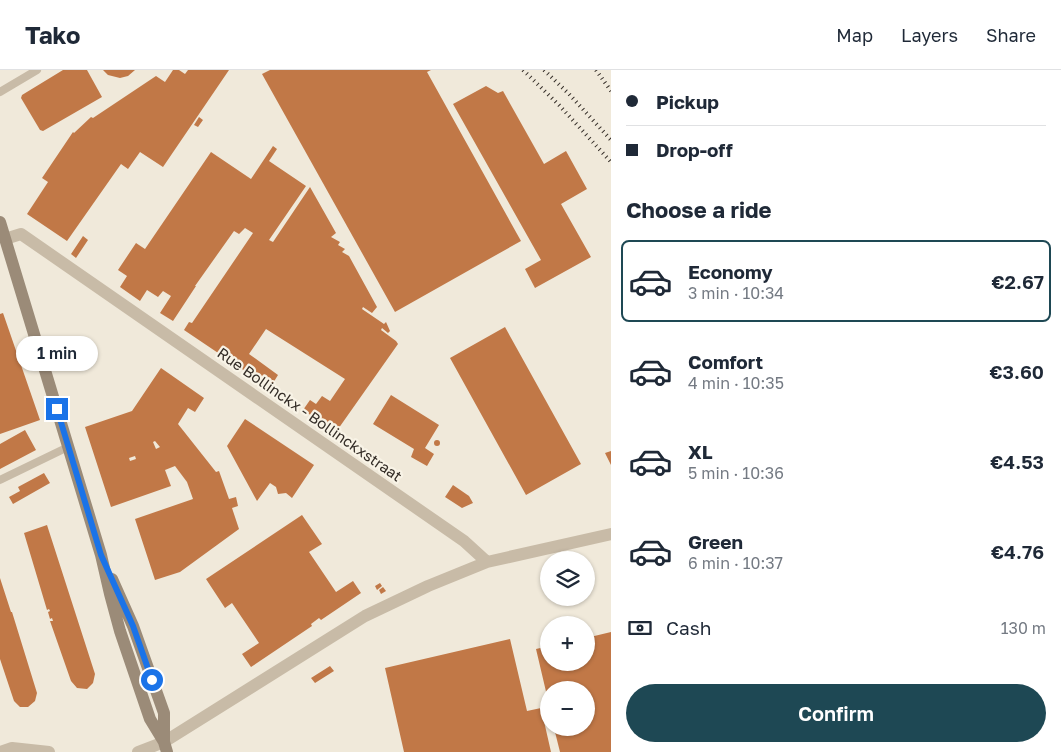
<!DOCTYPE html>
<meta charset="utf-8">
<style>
:root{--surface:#fff;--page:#f2f2f3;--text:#1f2937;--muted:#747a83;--line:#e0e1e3;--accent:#1e4854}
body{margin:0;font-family:"Golos Text",sans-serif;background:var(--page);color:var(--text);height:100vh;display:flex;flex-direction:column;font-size:19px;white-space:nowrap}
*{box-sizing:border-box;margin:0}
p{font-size:16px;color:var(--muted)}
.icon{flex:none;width:28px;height:28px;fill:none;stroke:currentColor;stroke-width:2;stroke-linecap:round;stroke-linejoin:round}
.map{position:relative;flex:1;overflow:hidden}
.side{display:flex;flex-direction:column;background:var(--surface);width:450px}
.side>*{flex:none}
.banner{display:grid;align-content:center;height:110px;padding:0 15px;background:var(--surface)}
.fabs{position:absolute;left:540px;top:481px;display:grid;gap:10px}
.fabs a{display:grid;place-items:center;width:55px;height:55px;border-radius:50%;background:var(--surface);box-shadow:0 1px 4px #0004;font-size:25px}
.end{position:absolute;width:22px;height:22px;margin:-11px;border:6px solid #1a73e8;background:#fff;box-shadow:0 0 0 2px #fff}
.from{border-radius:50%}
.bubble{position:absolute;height:35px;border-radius:18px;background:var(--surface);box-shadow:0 1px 4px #0004;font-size:16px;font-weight:600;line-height:35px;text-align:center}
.banner b{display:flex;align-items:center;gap:18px;height:48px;font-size:19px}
.banner b+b{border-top:1px solid var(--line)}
.banner i{width:12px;height:12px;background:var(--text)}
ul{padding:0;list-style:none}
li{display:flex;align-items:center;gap:15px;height:82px;margin:0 10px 8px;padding:0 5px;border:2px solid transparent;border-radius:8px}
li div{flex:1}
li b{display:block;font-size:19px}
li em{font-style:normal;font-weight:600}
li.selected{border-color:var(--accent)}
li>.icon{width:45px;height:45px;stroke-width:1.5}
h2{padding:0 15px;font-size:22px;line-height:60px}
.pay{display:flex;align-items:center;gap:12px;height:55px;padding:0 15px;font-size:19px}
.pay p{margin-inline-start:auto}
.primary-button{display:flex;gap:10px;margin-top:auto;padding:10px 15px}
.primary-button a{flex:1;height:58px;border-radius:30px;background:var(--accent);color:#fff;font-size:20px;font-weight:600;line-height:58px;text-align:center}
header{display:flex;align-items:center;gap:30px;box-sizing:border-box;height:70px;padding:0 25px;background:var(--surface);border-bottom:1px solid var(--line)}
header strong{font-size:24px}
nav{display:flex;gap:28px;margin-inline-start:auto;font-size:18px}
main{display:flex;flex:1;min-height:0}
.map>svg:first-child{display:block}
.building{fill:#c17847;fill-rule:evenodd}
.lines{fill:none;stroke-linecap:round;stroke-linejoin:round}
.lane{stroke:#c8bba7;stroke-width:8}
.street{stroke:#c8bba7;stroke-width:12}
.secondary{stroke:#9b8b78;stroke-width:12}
.rail{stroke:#342d27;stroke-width:4;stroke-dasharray:1 4;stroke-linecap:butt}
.route{stroke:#1a73e8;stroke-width:6}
.labels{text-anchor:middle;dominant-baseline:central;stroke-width:4.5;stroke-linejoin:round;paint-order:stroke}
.street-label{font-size:15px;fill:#342d27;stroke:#f8f3e6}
</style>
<header>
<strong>Tako</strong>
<nav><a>Map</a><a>Layers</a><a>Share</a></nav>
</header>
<main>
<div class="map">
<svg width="611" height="682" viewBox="0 0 611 682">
<rect width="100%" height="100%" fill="#f0e9da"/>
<path class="building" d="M63,0h24l15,27 -59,34 -3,-1 -19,-32 1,-3z
M103,0h32l-7,6 -8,2 -12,-3z
M173,0h6l6,4 3,-4h41l-66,97 -23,-15 -12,17 -7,-5 -54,77 -40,-27 21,-32 -6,-4 31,-46 1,1 17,-16 2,1 63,-42 9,6z
M270,0h161l-4,2 94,169 -126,71 -133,-238z
M486,16l12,7 5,-2 41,73 22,-13 21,38 -26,15 30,53 -56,31 -10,-19 16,-9 -88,-156z
M199,47l4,3 -5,7 -4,-2z
M273,76l4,3 -8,12 37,25 -37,54 4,2 37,-55 26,46 -5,4 9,5 -2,3 7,4 -3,3 7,4 28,51 -5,6 -9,-6 -1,2 22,15 2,-2 4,9 -2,2 -6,-5 -1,2 15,11 2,3 -62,88 -33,-22 7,-10 6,4 6,-8 8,5 15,-22 -79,-50 -17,25 29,21 -8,13 -86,-58 5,-8 3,1 61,-90 -8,-5 -6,6 -5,-3 -39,55h1l-23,35 -13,-8 11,-17 -8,-5 -5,6 -11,-7 -7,11 -20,-14 7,-11 -9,-6 18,-27 9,6 66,-97 40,27z
M83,166l5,4 -12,18 -5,-4z
M3,243l37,107 -40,14v-120z
M505,257l76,137 -55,31 -76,-137z
M161,298l43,30 -9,14 -7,-4 -10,16 38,48 3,-1 10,28 7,-2 2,9 -6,2 7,21 -59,43 -25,8 -20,-61 58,-20 -6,-17 -12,-16 -10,4 6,16 -60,21 -26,-80 47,-16zM155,371l5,6 -4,2 -3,-7zM135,386l1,3 -6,2 -1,-3z
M391,325l48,30 -14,23 9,6 -7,12 -16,-9 3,-8 -41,-25z
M245,349l69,46 -22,33 -6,-5 -8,1 -2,-7 -6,-4 -13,18 -30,-55z
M25,360l11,20 -36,19v-25z
M434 373a3 3 0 1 1 6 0a3 3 0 1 1-6 0Z
M611,381v14l-6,-12z
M44,403l6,10 -37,21 -4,-7 11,-6 -2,-4z
M453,415l16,11 4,7 -11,5 -17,-11z
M302,445l20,29 -13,8 27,40 17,-11 8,12 -40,27 -2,-2 -8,6 1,2 -61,41 -9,-13 17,-11 -27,-40 -7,5 -19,-29z
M47,455l48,149 -2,9 -6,6 -10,-1 -6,-7 -21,-60h3l-1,-3 -2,1 -2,-7 2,-1 -1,-2 -2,1 -23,-77z
M0,508l11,34h1l25,81 -2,8 -7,6h-8l-6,-6 -14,-42z
M380,513l2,3 -5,4 -2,-4z
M383,517l3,4 -5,3 -2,-4z
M611,562v120h-51l-6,-24h32v-38h-37l-1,10 -12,-51 13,-3v16h37v-24z
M510,569l17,72 14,-3 10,44h-147l-19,-84z
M330,596l4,5 -19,12 -4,-5z"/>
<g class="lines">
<path class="lane" d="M0,22l37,-22
M0,410l68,-33"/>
<path class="street" d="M5,169l16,-5 443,307 23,21
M0,682l12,-4 37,4
M138,682l26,-10 201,-126 63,-30 59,-24 124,-28"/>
<path class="secondary" d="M0,152l101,333 9,39 10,37 30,88 14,23 3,10
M112,509l21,47 31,87v29"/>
<path class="rail" d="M523,0l36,35 52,57
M544,0l25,24 42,46
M596,0l15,21"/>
</g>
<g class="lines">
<path class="route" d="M57,339l44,146 32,71 19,54"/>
</g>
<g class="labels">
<g class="street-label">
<text transform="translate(310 344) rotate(35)">Rue Bollinckx - Bollinckxstraat</text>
</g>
</g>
</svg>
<div class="fabs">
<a><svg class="icon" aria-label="layers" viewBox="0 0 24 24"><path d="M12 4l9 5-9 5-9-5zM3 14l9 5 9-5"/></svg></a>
<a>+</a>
<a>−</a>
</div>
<i class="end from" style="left:152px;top:610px"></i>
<i class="end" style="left:57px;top:339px"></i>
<div class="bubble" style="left:16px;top:266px;width:82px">1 min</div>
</div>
<section class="side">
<div class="banner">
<b><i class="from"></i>Pickup</b>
<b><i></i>Drop-off</b>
</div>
<h2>Choose a ride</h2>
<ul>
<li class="selected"><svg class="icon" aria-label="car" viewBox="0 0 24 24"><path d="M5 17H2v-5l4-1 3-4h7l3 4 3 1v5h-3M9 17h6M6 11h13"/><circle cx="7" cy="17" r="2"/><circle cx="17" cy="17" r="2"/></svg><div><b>Economy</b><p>3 min · 10:34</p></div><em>€2.67</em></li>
<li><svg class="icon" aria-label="car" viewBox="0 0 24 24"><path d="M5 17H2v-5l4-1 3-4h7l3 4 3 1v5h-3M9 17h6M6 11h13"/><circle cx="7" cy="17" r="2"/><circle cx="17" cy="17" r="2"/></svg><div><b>Comfort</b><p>4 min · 10:35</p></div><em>€3.60</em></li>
<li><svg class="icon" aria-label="car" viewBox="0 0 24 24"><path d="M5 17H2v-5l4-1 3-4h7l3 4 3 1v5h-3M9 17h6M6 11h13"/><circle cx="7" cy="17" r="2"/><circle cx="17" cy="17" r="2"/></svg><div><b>XL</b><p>5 min · 10:36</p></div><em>€4.53</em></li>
<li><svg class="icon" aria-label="car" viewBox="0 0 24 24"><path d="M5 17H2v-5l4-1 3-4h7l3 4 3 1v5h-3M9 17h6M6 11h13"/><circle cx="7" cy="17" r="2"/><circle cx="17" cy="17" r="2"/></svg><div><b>Green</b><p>6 min · 10:37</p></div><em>€4.76</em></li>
</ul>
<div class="pay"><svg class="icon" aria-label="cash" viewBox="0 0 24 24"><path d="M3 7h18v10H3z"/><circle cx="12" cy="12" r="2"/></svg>Cash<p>130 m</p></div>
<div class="primary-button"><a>Confirm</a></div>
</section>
</main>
